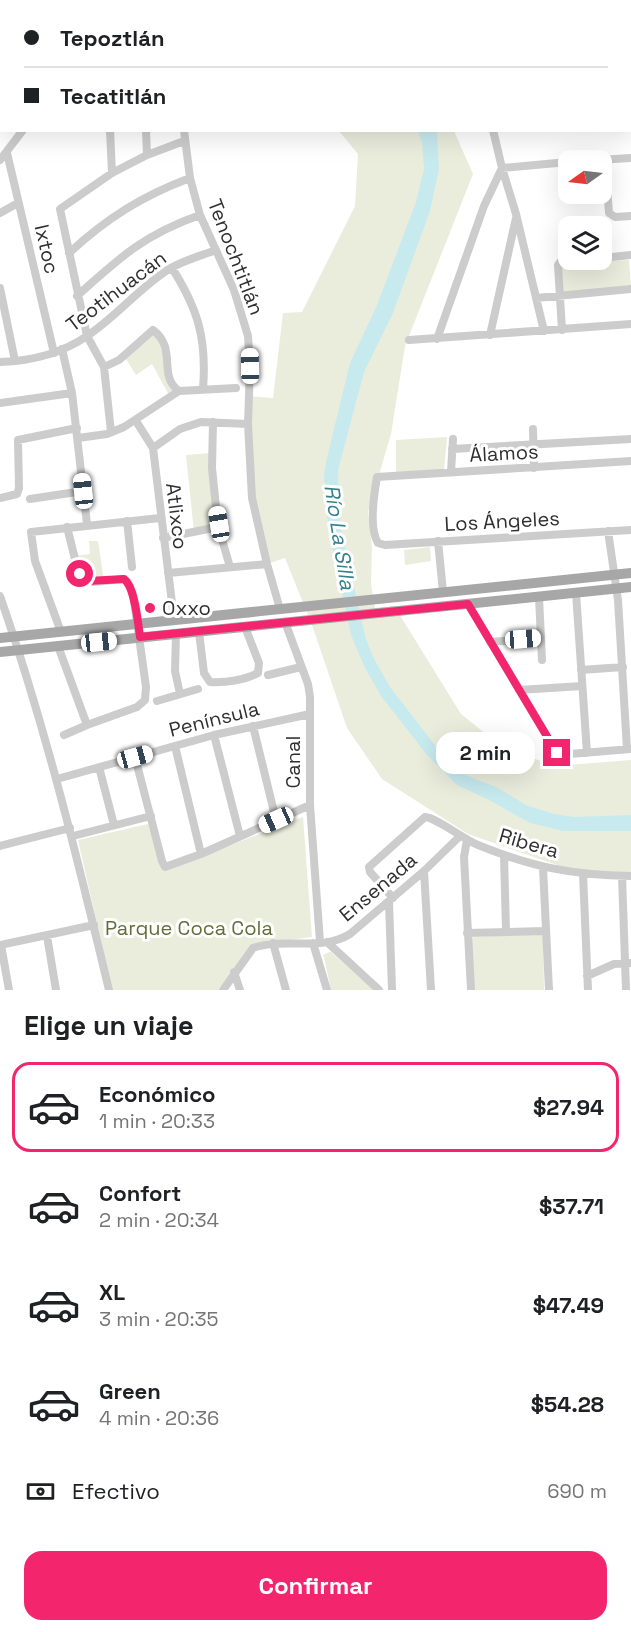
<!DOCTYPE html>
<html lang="es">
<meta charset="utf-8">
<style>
:root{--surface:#fff;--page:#f6f6f6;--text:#202124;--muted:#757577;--line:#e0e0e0;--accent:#f2256d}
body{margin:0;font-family:"Space Grotesk",sans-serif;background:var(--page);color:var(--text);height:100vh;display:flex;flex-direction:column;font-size:22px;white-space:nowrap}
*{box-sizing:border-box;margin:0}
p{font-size:20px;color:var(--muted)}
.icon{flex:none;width:33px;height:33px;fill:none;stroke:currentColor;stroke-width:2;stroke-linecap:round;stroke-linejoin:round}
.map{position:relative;height:990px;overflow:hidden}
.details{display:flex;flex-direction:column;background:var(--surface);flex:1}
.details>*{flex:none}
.hud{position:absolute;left:0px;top:0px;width:632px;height:132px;box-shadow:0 6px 24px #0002;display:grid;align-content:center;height:132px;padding:0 24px;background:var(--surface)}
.needle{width:39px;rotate:256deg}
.controls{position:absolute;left:558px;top:150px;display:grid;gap:12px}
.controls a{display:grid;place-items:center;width:54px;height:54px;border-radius:12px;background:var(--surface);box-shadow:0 6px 24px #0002;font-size:30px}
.end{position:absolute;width:27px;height:27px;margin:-14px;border:8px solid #f2256d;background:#fff;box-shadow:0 0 0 3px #fff}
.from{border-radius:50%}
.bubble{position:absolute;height:42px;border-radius:18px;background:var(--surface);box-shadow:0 6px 24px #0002;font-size:20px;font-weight:700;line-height:42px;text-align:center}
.car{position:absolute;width:18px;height:36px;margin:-18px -9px;border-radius:8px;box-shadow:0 0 4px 2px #0007;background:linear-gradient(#fff 24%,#345 0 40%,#fff 0 76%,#345 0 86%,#fff 0)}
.hud b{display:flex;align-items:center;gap:21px;height:57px;font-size:22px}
.hud b+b{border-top:2px solid var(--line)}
.hud i{width:15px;height:15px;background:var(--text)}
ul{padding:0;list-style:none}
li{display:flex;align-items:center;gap:18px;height:90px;margin:0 12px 9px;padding:0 12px;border:3px solid transparent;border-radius:18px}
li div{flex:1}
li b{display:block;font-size:22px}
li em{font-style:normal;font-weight:700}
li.on{border-color:var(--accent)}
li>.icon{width:54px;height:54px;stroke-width:1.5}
h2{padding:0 24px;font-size:27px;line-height:72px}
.pay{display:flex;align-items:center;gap:15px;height:66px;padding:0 24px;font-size:22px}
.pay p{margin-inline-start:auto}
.action{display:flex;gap:12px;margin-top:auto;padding:12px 24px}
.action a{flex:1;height:69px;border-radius:18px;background:var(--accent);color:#fff;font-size:24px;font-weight:700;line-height:69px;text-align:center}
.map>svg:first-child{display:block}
.green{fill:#eaeddc}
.water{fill:#c7eaef}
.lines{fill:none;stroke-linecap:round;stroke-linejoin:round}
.minor{stroke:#ccc;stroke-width:8}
.major{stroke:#a7a7a7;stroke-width:10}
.route{stroke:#f2256d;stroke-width:8}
.poi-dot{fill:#f2256d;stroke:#fff;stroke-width:2}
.labels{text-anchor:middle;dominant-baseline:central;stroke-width:6;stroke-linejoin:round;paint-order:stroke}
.street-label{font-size:20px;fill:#2f2f2f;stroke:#fff}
.poi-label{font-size:20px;fill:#2f2f2f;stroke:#fff;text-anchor:start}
.park-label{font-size:20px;fill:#616e39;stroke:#fff}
.water-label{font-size:21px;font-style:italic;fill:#33818a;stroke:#fff}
</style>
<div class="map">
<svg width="631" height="990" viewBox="0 0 631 990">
<rect width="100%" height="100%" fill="#fff"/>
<path class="green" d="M339,131h115l19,43 -68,172 -14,88 -23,78 4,36 -1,36 4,24 22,-2 4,11 60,97 41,33 53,19 76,-6v116l-48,-2 -115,-40 -86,-55 -35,-51 -35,-103 -27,-67 -18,6 -12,-52 -7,-116 25,2 10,-85 19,-1 53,-106 3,-52z
M629,260l2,26 -69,8 -3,-30z
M153,330l8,7 13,51 -4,9 -18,-33 -16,11 -12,-19z
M447,437l-3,33 -48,4v-34z
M211,453l8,71 -25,8 -8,-77z
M89,541h9l6,40h-16l-14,-25 16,-2z
M430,547l1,14 -26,4 -1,-15z
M303,817l9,120 -59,8 -35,45h-106l-34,-150 70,-16 15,47z
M540,934l3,2 1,54h-70l-3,-51 3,-2z
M329,952h2l43,38h-43l-7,-33 -1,-2z"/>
<path class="water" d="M418,131l19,1 2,37 -9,42 -37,102 -29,59 -26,98 2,55 26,114 7,18 17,30 51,66 20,20 37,15 28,17 28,9 21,3 56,-2v16h-68l-33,-8 -41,-23 -32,-15 -30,-30 -46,-59 -16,-28 -14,-33 -23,-108 -4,-51 2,-14 24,-99 27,-58 39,-103 8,-33 -2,-26z"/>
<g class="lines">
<path class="minor" d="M63,0l2,2
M128,0l1,2
M173,0v2
M464,0v2
M17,2l1,-2
M0,25l2,-2
M630,37h1
M630,79h1
M0,96l2,-2
M110,130l2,43
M146,130l1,25
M184,130l6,48 10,37 34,75 14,46 2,30 -2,58 4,74 15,66 13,45
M493,130l9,38 14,46 28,117
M7,153l47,200
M0,160l23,-30
M598,160l33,-2
M605,160l4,53 6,4 16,-1
M0,213l18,-10
M69,253c38,-35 73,-57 121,-75
M602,258l29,-3
M172,268c26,41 35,71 31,121
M0,288l15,73
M77,296c42,-38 68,-62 123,-81
M536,298l95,-9
M562,330l-4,-65 3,-4 14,-1
M490,335l26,-117
M437,339l47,-133 18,-38 66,-6
M409,340l222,-16
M62,349l10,44 15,131
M0,362c31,-1 61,-8 87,-26 30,-20 52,-48 82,-67 15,-9 31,-13 47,-19
M104,367l15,-7 34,-30c25,19 4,45 26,61
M0,403l72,-10
M136,421l17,27 21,171
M533,429l1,39
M111,432l-7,-65 -17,-31 -27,-127 52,-36 35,-18 37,-14
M78,438l29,-4 17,-7 55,-36 57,-3
M153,448l27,-19 21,-7 47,2
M452,449l179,-10
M631,461l-254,16c-3,17 -8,52 1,66l7,2 246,-15
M451,472l2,-33
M0,498l17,-4 2,-6 -1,-48 59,-12
M30,499l53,-8
M127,521l5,46
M608,531l10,69 9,149
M221,536l9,31
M163,538l55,-11 -6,-59 1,-46
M438,541l5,51
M168,573l99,-9
M576,593l11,160
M0,596c45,129 77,261 109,394
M539,597l3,63
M468,604l90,151 73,-6
M285,622l23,62 2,13v108l10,137
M61,632l-26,-71 -4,-29 129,-14
M199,632l5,41 6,9c15,1 35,-2 48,-9l1,-10 -14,-36
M176,634l-1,37 5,23
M490,642l50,-4
M58,646l29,79
M581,670l42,-3
M268,675l33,-8
M519,690l63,-4
M157,701l41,-12
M253,726l23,94
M64,735l23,-10 50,-18 8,-7 1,-13 -13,-93 -5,-12 -4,-3 -32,3 -8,-2 -6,-9 -11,-44
M214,735l26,101
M175,746l26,108
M135,757l27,104 3,6 36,-13 109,-49
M99,767l15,58
M57,779l157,-44 96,-21
M73,836l78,-20
M467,840l-3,17 7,133
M0,846l70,-18
M504,855l2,76
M543,868l6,122
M424,871l7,119
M583,874l5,116
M622,876l4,114
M393,898l-23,-26 -1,-5 56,-50c12,1 38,22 53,28 54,22 94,30 153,31
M389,902l3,88
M467,933l78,-2
M47,936l9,54
M327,942l52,48
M273,943l13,47
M313,943l14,47
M0,945l94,-20
M1,945l8,45
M234,972l6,18
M587,976l27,-12 17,-1
M223,990l30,-42c31,-11 68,4 97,-14l74,-63 36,-35"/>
<path class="major" d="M0,5l2,-2
M0,638l631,-65
M0,652l631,-65"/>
</g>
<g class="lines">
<path class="route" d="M80,574l4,6 4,1 36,-2c11,8 14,44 16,58l328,-33 89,149"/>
</g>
<circle class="poi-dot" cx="150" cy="608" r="6"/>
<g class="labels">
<g class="street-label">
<text transform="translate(47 249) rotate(77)">Ixtoc</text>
<text transform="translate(236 257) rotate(69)">Tenochtitlán</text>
<text transform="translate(116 291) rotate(-37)">Teotihuacán</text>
<text transform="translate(504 453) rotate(-3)">Álamos</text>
<text transform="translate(177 516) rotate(83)">Atlixco</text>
<text transform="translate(502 521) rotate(-3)">Los Ángeles</text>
<text transform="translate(214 719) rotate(-14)">Península</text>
<text transform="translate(293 762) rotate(-90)">Canal</text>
<text transform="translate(529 843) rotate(16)">Ribera</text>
<text transform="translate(378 887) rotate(-40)">Ensenada</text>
</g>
<g class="poi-label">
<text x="162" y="608">Oxxo</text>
</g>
<g class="park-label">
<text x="189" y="928">Parque Coca Cola</text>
</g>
<g class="water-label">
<text transform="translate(340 537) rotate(81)">Río La Silla</text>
</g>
</g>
</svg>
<div class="controls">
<a><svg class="needle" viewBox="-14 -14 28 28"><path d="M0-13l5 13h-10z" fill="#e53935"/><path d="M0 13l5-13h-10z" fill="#757577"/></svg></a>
<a><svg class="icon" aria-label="layers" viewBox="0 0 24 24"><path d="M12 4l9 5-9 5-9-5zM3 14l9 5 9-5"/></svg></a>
</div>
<i class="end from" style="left:80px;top:574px"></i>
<i class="end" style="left:557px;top:753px"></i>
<div class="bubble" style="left:436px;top:732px;width:99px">2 min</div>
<i class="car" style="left:250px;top:366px;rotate:359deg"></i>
<i class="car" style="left:83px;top:491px;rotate:354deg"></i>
<i class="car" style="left:219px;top:524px;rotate:351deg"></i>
<i class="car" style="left:523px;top:639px;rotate:86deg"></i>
<i class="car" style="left:99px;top:642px;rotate:84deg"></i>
<i class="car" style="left:135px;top:757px;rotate:75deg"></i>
<i class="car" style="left:276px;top:820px;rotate:246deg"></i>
<div class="hud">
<b><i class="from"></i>Tepoztlán</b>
<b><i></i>Tecatitlán</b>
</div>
</div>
<section class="details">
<h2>Elige un viaje</h2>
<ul>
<li class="on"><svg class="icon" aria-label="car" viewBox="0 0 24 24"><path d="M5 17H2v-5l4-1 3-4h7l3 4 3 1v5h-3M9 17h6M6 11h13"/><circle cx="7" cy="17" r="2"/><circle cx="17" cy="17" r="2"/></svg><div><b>Económico</b><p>1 min · 20:33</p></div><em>$27.94</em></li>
<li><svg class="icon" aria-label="car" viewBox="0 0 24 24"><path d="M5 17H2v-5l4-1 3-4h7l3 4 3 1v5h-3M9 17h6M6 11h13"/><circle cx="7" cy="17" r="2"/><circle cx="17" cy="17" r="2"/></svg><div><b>Confort</b><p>2 min · 20:34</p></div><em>$37.71</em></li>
<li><svg class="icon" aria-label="car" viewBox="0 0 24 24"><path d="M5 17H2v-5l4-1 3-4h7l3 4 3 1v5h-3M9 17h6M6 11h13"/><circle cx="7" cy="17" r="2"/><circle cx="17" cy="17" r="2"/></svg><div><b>XL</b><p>3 min · 20:35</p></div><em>$47.49</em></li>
<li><svg class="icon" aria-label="car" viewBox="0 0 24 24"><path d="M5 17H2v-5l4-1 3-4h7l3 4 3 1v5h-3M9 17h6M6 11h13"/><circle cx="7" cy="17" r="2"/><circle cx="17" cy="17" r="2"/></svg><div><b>Green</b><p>4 min · 20:36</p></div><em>$54.28</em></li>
</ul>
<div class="pay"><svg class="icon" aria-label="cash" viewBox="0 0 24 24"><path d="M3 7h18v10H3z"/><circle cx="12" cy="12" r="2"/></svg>Efectivo<p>690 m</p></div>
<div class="action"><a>Confirmar</a></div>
</section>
